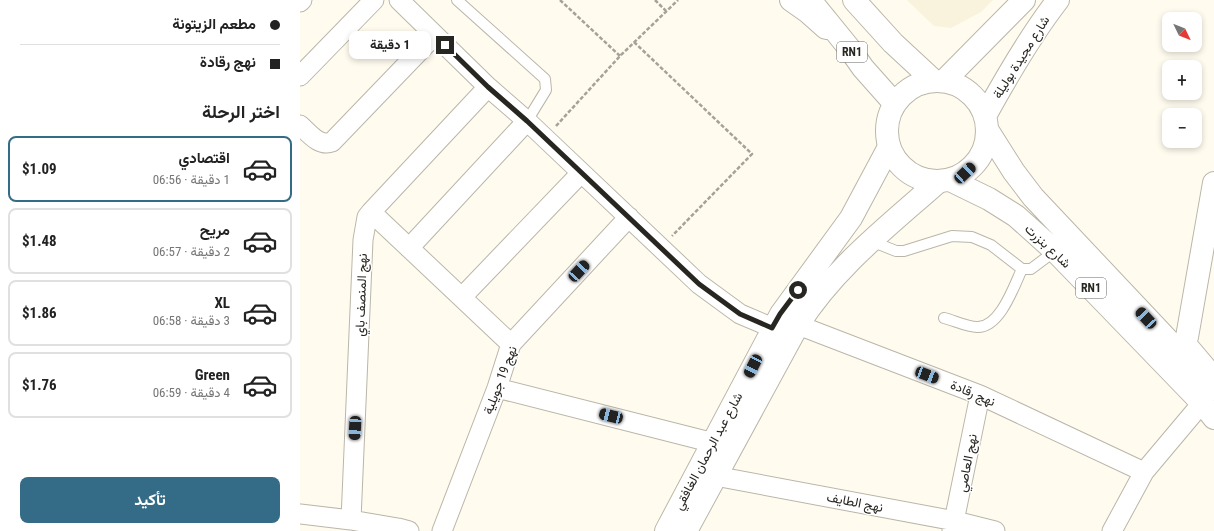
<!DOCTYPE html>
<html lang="ar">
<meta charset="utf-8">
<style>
:root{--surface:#fff;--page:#f2f2f2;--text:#222;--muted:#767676;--line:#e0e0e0;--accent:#346b86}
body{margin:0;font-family:"Roboto Condensed",Vazirmatn,sans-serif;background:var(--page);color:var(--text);direction:rtl;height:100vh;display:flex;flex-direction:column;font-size:15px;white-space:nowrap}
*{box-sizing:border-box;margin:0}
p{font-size:13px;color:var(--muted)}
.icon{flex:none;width:22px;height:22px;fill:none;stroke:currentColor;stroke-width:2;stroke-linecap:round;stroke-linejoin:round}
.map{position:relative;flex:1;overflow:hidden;direction:ltr}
.sheet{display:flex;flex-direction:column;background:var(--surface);width:300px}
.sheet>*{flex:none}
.guide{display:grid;align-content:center;height:88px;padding:0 20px;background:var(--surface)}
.needle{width:26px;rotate:133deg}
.controls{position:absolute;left:862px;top:12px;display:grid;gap:8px}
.controls a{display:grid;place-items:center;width:40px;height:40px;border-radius:8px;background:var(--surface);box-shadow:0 2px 6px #0003;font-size:20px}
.end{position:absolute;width:18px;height:18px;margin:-9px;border:5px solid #282621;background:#fff;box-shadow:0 0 0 2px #fff}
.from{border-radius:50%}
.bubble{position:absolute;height:28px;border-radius:8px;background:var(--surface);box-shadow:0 2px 6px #0003;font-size:13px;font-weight:700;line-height:28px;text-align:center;direction:rtl}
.car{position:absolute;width:12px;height:24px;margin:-12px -6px;border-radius:5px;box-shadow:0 0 3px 1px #0007;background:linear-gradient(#222 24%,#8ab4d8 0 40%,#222 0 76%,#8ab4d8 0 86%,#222 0)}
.guide b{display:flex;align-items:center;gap:14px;height:38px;font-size:15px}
.guide b+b{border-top:1px solid var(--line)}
.guide i{width:10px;height:10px;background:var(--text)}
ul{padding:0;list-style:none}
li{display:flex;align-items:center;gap:12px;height:66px;margin:0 8px 6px;padding:0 12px;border:2px solid var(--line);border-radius:8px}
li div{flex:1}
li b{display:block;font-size:15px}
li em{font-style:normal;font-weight:700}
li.selected{border-color:var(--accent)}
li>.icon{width:36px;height:36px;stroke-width:1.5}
h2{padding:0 20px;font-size:18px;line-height:48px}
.cta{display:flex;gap:8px;margin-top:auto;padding:8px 20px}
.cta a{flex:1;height:46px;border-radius:8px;background:var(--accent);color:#fff;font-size:16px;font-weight:700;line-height:46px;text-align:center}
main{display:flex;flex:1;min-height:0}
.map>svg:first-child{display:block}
.built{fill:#f9f2dc}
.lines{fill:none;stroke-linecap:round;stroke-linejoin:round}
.lane-casing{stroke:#bab6a8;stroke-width:12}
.street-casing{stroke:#bab6a8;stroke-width:21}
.secondary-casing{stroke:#bab6a8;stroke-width:24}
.primary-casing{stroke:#bab6a8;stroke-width:24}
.path{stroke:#a5a299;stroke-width:2.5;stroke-dasharray:4 2;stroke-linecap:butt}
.lane{stroke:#fff;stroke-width:10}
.street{stroke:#fff;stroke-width:19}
.secondary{stroke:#fff;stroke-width:22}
.primary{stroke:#fff;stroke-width:22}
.route{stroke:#282621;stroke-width:5}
.labels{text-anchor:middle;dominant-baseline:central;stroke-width:3;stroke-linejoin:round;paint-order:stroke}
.shield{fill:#fff;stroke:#686764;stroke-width:1}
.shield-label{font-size:12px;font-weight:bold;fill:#282621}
.street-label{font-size:13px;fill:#282621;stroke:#fff}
</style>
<main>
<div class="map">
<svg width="914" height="531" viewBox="0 0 914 531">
<rect width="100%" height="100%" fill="#fffbef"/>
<path class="built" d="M607,0h86l-12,12 -30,16 -17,-2z"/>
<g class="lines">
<g class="lane-casing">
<path id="lane" d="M157,0l88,79 1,11 -19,31
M571,241l25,10h8l48,-15 20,1 19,8 31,24h9l24,-18
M644,318c9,2 23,9 33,9 23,1 37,-41 45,-58
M887,337l27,32"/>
</g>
<g class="street-casing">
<path id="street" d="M99,0l89,87 39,34 172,163 41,30 33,14
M0,2l2,-2
M0,76l74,-76
M0,125c9,8 19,22 32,17l103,-107
M71,212l117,-125
M109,248l118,-127
M162,297l119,-124
M498,325l182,70 164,77
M197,388l217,55
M415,476l240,45 40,10
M0,514l51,6 12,-280 4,-23 4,-5 140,132
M51,520l47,8 11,3
M142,531l55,-143 14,-44 118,-127
M652,531l28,-136
M812,531l32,-59 58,-69"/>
</g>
<g class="secondary-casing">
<path id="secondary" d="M491,0l17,12 18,16
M877,351l10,-14 27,-154
M366,531l115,-217 70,-96 38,-71
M386,531l112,-206c36,-57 89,-98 140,-143"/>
</g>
<g class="primary-casing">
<path id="primary" d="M510,0l39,48 14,20 32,36
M554,0l39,43 41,38
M587 131a50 50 0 1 1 100 0a50 50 0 1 1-100 0Z
M644,81l80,-81
M685,116c22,-40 45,-80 73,-116
M688,131l26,41 19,25 181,192
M650,180l39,19 27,17 39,35 147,152 12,15"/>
</g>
<path class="path" d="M260,0l60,56
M355,0l11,11
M334,42l118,112 -80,82
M256,126l64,-70 58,-56"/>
<use href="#lane" class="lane"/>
<use href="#street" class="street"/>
<use href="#secondary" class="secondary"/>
<use href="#primary" class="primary"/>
</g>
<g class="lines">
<path class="route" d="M145,45l43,42 39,34 172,163 41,30 32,14 8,-14 18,-24"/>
</g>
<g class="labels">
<g class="shield">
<rect x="537" y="42" width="30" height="20" rx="3"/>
<rect x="776" y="278" width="30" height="20" rx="3"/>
</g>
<g class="shield-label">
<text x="552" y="52">RN1</text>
<text x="791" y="288">RN1</text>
</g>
<g class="street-label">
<text transform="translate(721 57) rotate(-58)">شارع مجيدة بوليلة</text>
<text transform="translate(748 246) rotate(43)">شارع بنزرت</text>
<text transform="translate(61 295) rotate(-88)">نهج المنصف باي</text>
<text transform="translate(200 380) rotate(-69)">نهج 19 جويلية</text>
<text transform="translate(673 393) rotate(23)">نهج رقادة</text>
<text transform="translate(408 451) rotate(-62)">شارع عبد الرحمان الغافقي</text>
<text transform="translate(667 463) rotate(-79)">نهج العاصي</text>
<text transform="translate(555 502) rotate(11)">نهج الطايف</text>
</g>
</g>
</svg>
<div class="controls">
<a><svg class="needle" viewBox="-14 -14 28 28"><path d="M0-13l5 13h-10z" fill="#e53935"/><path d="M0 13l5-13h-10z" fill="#767676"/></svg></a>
<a>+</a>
<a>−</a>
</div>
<i class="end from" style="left:498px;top:290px"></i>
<i class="end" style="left:145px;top:45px"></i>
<div class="bubble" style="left:49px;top:31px;width:82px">1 دقيقة</div>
<i class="car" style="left:665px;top:173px;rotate:47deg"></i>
<i class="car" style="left:279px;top:271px;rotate:43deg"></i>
<i class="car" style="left:846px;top:318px;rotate:317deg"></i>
<i class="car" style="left:453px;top:366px;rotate:207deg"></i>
<i class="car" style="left:627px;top:375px;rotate:111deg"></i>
<i class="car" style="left:311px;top:416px;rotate:284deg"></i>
<i class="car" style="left:55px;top:428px;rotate:183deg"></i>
</div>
<section class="sheet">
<div class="guide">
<b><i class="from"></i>مطعم الزيتونة</b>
<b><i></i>نهج رقادة</b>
</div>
<h2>اختر الرحلة</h2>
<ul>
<li class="selected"><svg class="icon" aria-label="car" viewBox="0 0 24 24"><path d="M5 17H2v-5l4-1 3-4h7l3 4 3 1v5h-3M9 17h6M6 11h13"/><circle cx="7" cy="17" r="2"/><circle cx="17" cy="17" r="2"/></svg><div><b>اقتصادي</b><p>1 دقيقة · 06:56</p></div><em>$1.09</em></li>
<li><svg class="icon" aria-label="car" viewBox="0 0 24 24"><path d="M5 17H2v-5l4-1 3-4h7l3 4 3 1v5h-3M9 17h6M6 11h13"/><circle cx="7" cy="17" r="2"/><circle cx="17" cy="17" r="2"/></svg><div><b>مريح</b><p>2 دقيقة · 06:57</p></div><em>$1.48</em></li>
<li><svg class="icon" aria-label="car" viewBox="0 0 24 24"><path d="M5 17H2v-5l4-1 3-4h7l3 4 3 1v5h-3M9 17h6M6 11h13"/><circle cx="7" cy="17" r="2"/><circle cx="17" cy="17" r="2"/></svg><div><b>XL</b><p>3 دقيقة · 06:58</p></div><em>$1.86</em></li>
<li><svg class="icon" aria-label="car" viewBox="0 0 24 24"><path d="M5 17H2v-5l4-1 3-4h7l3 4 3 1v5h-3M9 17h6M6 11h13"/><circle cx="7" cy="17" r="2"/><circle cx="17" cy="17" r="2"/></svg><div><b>Green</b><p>4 دقيقة · 06:59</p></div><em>$1.76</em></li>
</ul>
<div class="cta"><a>تأكيد</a></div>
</section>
</main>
